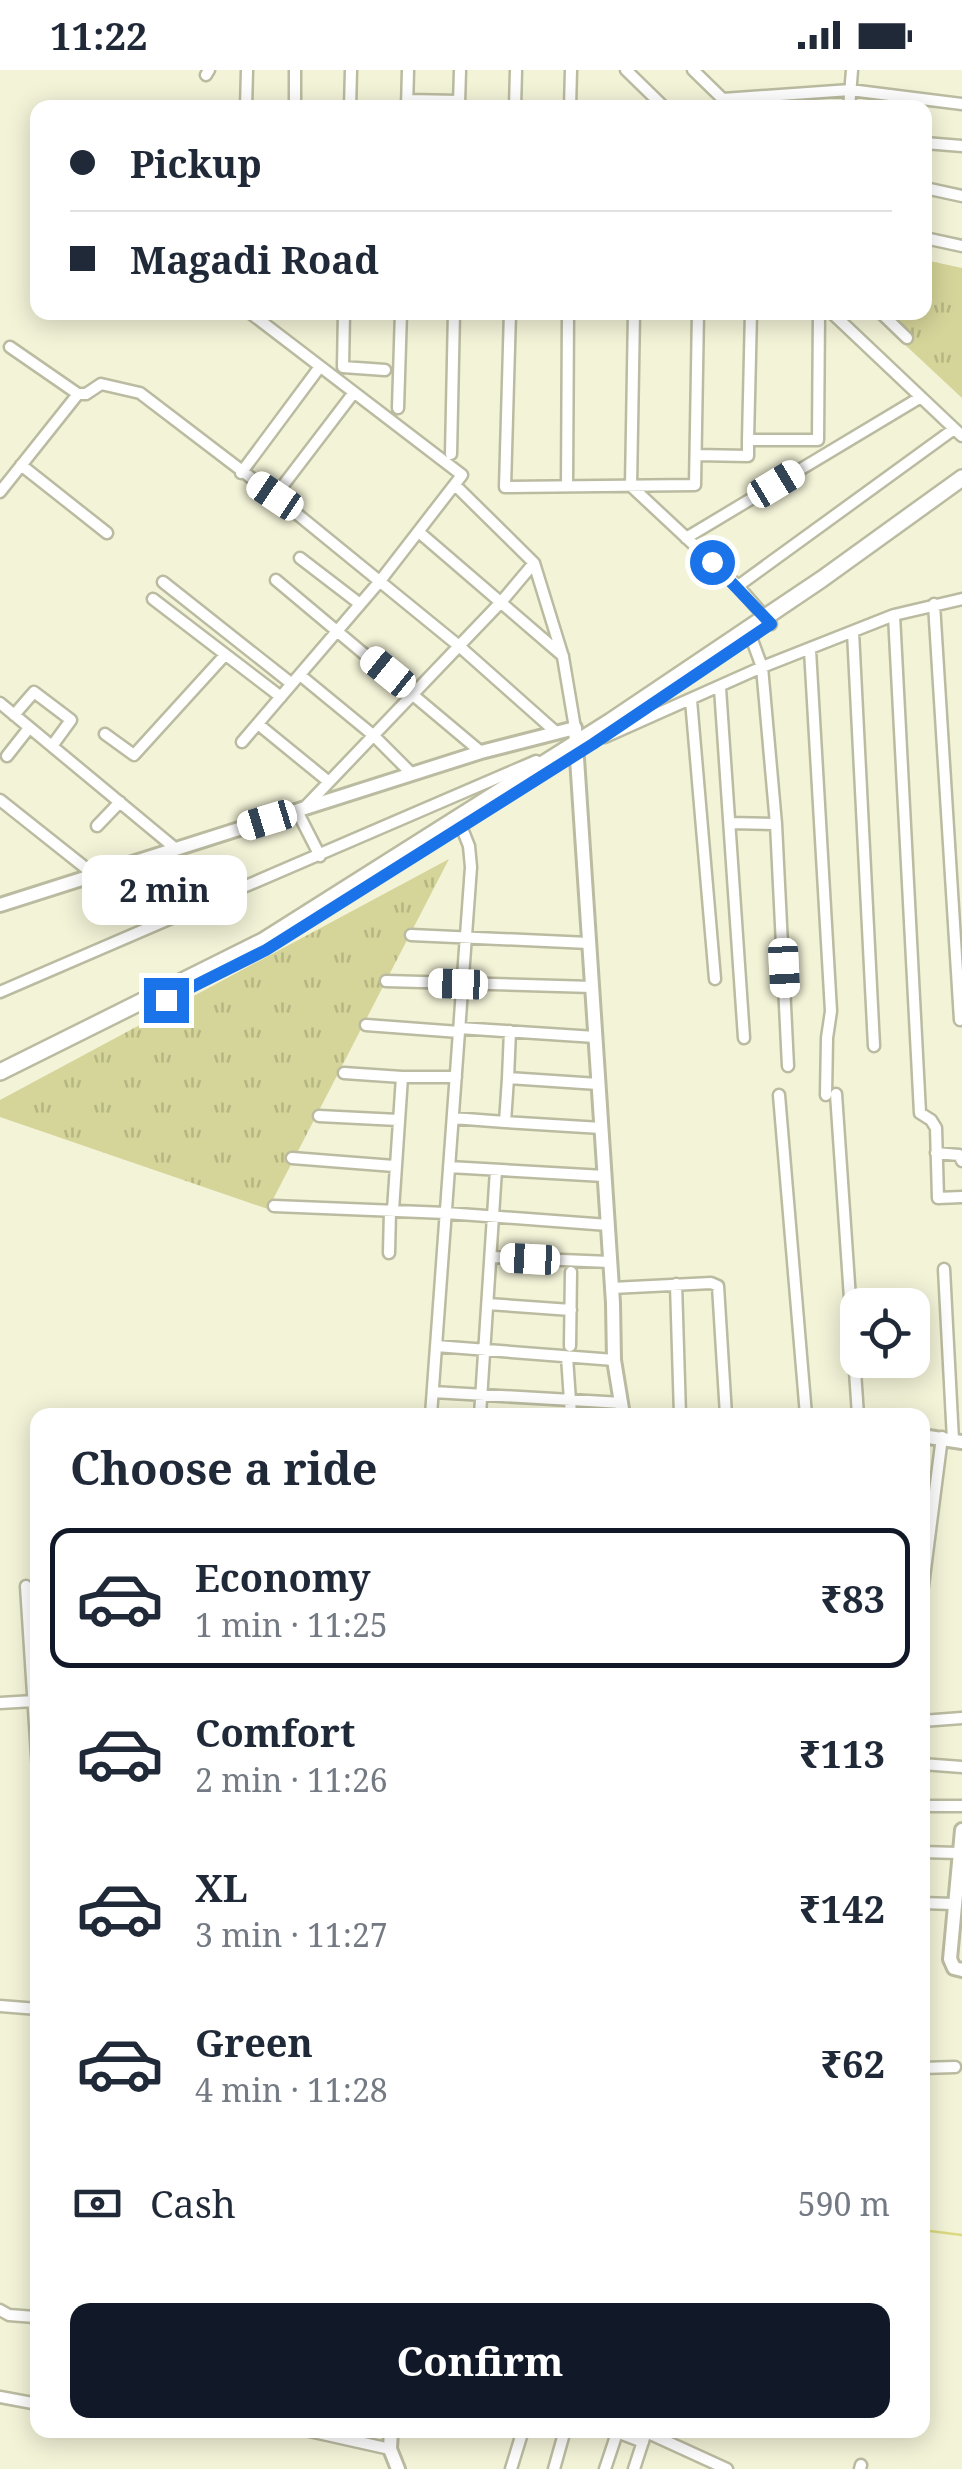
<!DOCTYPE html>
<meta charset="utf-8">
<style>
:root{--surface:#fff;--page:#f2f2f3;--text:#1f2937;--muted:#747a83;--line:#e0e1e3;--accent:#111827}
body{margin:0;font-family:"Noto Serif",serif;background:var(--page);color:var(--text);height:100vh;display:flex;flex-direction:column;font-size:38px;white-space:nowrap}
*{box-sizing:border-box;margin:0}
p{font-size:32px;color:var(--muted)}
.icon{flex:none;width:55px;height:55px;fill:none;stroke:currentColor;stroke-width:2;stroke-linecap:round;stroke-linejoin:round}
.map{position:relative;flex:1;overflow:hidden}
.panel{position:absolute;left:30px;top:1338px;width:900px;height:1030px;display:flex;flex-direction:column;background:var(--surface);border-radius:20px;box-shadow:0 5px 25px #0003}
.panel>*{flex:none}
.guide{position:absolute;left:30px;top:30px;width:902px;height:220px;border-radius:20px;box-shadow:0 5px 25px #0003;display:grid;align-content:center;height:220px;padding:0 40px;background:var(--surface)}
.fabs{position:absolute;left:840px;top:1218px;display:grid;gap:20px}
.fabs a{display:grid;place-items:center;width:90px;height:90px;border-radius:20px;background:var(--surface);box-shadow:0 5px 25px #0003;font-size:50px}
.end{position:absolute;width:45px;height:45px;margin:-22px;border:12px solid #1a73e8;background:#fff;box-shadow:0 0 0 5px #fff}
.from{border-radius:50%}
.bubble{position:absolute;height:70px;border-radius:20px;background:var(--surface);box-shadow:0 5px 25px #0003;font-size:32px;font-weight:700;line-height:70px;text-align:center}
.car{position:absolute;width:30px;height:60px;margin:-30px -15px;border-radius:12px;box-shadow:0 0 8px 2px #0007;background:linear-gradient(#fff 24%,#345 0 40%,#fff 0 76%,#345 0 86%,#fff 0)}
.guide b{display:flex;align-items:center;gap:35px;height:95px;font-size:38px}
.guide b+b{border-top:2px solid var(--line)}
.guide i{width:25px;height:25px;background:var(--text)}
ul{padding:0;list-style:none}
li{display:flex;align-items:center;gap:30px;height:140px;margin:0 20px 15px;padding:0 20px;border:5px solid transparent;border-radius:20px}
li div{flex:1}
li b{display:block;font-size:38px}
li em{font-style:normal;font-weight:700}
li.on{border-color:var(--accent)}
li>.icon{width:90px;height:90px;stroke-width:1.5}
h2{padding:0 40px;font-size:45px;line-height:120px}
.pay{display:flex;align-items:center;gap:25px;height:110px;padding:0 40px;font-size:38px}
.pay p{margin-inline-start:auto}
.primary-button{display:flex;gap:20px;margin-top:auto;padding:20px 40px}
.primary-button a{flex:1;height:115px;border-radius:20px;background:var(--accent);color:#fff;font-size:40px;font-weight:700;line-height:115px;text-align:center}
.status{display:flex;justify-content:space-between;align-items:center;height:70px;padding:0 50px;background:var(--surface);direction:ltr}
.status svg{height:28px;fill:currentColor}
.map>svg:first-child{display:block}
.grass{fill:url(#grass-tufts)}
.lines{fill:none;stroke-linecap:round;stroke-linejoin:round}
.stream{stroke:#dcd981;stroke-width:2.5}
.minor-casing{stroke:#bbbba1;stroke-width:15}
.tertiary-casing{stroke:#bbbba1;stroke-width:18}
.primary-casing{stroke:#bbbba1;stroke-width:20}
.minor{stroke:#fff;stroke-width:10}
.tertiary{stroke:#fff;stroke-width:12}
.primary{stroke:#fff;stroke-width:15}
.route{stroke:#1a73e8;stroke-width:12}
</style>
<div class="status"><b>11:22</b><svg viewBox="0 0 49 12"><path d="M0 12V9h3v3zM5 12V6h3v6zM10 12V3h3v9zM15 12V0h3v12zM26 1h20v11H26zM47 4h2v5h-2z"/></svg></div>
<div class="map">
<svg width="962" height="2399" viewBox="0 0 962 2399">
<defs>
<pattern id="grass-tufts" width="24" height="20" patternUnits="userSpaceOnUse" patternTransform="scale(2.5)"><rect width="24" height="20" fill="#d5d499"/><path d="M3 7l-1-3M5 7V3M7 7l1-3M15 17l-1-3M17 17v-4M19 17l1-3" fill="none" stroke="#b6b683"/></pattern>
</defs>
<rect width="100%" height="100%" fill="#f3f3d8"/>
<path class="grass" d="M925,190l37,8v130l-91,-85 54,-1z
M449,789l-181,350 -268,-92v-17z"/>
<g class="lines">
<path class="stream" d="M922,2160l40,5"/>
<g class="minor-casing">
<path id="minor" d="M626,0l39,38
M693,0l39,38
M206,5l3,-5
M723,29l127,-9 112,14
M407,30l52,1
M459,34l1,-34
M246,38l1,-38
M295,38v-38
M350,38l1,-38
M407,38l1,-38
M515,38l1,-38
M570,38l1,-38
M849,38l3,-38
M925,73l37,3
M925,118l37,8
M925,168l37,8
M344,242l-1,55 42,3
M510,242l-5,175 190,-2 3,-173
M634,242l-3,174 107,100 33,38
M831,242l131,124
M880,242l27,26
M10,277l68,47h8l15,-10 39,9 135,103 184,150 98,87
M398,338l3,-96
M748,370l3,-128
M451,384l3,-142
M696,385l52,1v-16h70l1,-128
M21,395l86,68
M241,403l78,-105
M455,415l79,78 29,94 12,71
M567,416l1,-174
M0,422l78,-98
M275,426l77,-101
M420,463l143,123
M686,468l235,-141
M300,488l60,46
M276,510l205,172
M163,512l129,102
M738,516l216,-157
M153,529l128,98
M934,534l26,416
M894,545l26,498 11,7 5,8 2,70 24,-1
M748,559l14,38 14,157 12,242
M853,562l21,414
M810,580l21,361 -4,27 -1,57
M300,605l73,60 39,39
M720,618l24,350
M691,630l24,279
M0,633l176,146
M14,645l20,-23 37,28 -19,26
M258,654l71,58
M105,664l29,21 91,-100
M605,667l157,-70 132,-52 68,-16
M242,672l138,-161 82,-106 -213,-163
M7,686l22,-28
M0,730l92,73
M306,736l196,-205 32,-38
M297,741l23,45
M730,753l46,1
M97,756l23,-24
M411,865l178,8
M386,911l206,6
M0,922l536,-231
M366,955l93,7
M459,958l136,9
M344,1003l58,4
M508,1008l2,-47
M598,1014l-90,-6 -3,44 96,6
M836,1024l22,321
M779,1025l27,320
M319,1046l79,4
M453,1048l52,4
M936,1083l23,2 3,6
M292,1088l102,8
M449,1097l155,9
M274,1136l172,7 162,12
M393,1140l9,-133h54
M389,1183l1,-43
M491,1187l119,5
M944,1199l9,171
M676,1214l4,131
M612,1218l99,-5 7,3 8,129
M488,1234l83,6
M436,1276l178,14
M570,1276l1,-74
M567,1287l4,58
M433,1322l189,11
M431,1345l40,-548 -2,-21 -8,-20
M480,1345l16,-245
M26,1516l12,185
M922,1523l20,-156
M0,1633l34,-2
M922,1651l40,-3
M922,1694l40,3
M922,1736h40
M922,1782l36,1
M922,1833l31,1
M0,1936l38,3
M922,1998l33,-1
M0,2240l9,5 26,2 3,8
M0,2327l38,7
M305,2360l85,19
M617,2362l26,10
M511,2399l12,-39
M554,2399l11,-39
M605,2399l13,-39
M634,2399l12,-37 81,37
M860,2399l1,-4"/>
</g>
<g class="tertiary-casing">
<path id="tertiary" d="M0,835l481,-153 94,-24 38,575 1,57 9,55
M922,1366l40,6
M962,1760l-12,129 4,9 8,2
M391,2360l-1,19 8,20"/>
</g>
<g class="primary-casing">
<path id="primary" d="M0,1002l263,-131 348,-220 211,-142 140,-101"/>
</g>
<use href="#minor" class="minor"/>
<use href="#tertiary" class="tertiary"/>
<use href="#primary" class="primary"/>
</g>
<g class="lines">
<path class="route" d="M166,930l100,-50 327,-206 178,-120 -59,-62"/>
</g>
</svg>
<div class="fabs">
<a><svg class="icon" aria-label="locate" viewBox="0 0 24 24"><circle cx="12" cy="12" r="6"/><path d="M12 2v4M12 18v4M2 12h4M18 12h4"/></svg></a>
</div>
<i class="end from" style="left:712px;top:492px"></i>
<i class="end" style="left:166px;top:930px"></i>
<div class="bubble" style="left:82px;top:785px;width:165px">2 min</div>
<i class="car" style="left:776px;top:414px;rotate:59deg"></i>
<i class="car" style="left:275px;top:426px;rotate:304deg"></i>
<i class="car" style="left:388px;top:602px;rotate:309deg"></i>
<i class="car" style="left:267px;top:750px;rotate:253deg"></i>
<i class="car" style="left:784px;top:898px;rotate:177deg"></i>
<i class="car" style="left:458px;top:914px;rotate:272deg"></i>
<i class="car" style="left:530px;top:1189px;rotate:273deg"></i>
<div class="guide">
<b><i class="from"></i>Pickup</b>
<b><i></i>Magadi Road</b>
</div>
<section class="panel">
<h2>Choose a ride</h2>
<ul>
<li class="on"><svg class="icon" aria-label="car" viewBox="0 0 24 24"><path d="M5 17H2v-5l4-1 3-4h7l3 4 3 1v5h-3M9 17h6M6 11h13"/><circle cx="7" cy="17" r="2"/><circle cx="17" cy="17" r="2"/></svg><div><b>Economy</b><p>1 min · 11:25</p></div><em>₹83</em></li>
<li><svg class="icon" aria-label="car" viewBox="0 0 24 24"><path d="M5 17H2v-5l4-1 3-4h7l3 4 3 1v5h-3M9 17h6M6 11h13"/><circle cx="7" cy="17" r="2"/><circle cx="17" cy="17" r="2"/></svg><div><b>Comfort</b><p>2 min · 11:26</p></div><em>₹113</em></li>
<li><svg class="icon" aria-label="car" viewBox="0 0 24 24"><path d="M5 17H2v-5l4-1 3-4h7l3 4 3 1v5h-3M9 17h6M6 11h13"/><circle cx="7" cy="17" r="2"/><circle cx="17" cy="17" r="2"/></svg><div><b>XL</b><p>3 min · 11:27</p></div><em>₹142</em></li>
<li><svg class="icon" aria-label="car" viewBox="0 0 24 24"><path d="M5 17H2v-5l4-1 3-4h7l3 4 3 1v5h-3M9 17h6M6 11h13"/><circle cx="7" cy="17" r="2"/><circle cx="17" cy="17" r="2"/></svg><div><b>Green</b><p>4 min · 11:28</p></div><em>₹62</em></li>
</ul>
<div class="pay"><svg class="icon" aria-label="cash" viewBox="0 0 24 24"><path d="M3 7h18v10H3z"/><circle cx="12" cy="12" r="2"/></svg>Cash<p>590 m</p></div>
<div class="primary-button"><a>Confirm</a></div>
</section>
</div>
